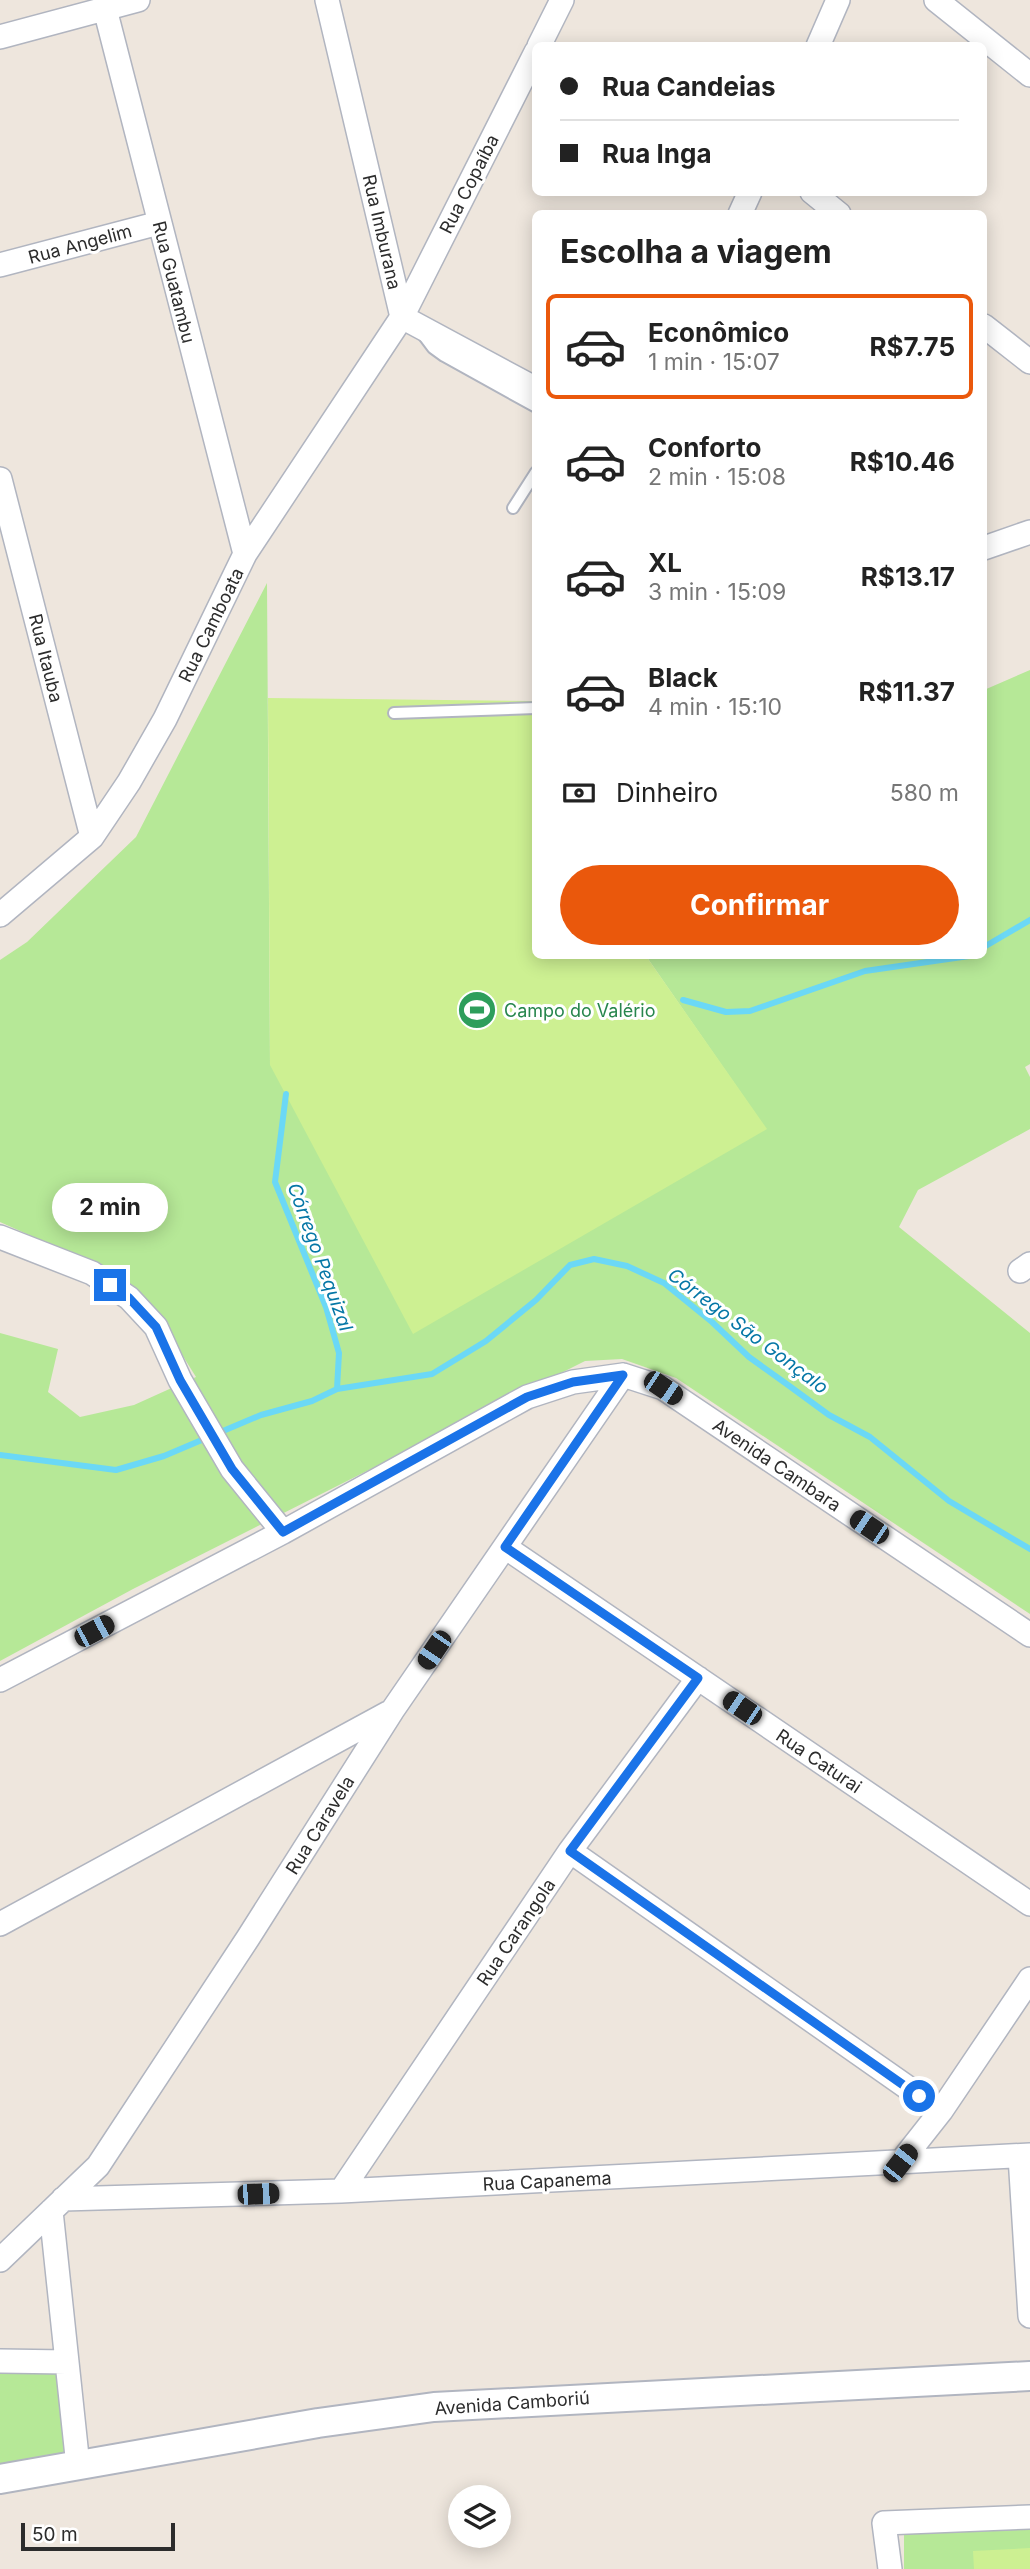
<!DOCTYPE html>
<html lang="pt">
<meta charset="utf-8">
<style>
:root{--surface:#fff;--page:#f6f6f6;--text:#222;--muted:#767676;--line:#e0e0e0;--accent:#ea580c}
body{margin:0;font-family:Inter,sans-serif;background:var(--page);color:var(--text);height:100vh;display:flex;flex-direction:column;font-size:26px;white-space:nowrap}
*{box-sizing:border-box;margin:0}
p{font-size:23px;color:var(--muted)}
.icon{flex:none;width:38px;height:38px;fill:none;stroke:currentColor;stroke-width:2;stroke-linecap:round;stroke-linejoin:round}
.map{position:relative;flex:1;overflow:hidden}
.sheet{position:absolute;left:532px;top:210px;width:455px;height:749px;display:flex;flex-direction:column;background:var(--surface);border-radius:10px;box-shadow:0 4px 18px #0003}
.sheet>*{flex:none}
.banner{position:absolute;left:532px;top:42px;width:455px;height:154px;border-radius:10px;box-shadow:0 4px 18px #0003;display:grid;align-content:center;height:154px;padding:0 28px;background:var(--surface)}
.tools{position:absolute;left:448px;top:2485px;display:grid;gap:14px}
.tools a{display:grid;place-items:center;width:63px;height:63px;border-radius:50%;background:var(--surface);box-shadow:0 4px 18px #0003;font-size:35px}
.scale{position:absolute;left:21px;bottom:18px;width:154px;box-sizing:border-box;padding-left:7px;border:4px solid #2c2c2c;border-top:0;font-size:19px;line-height:24px;white-space:nowrap;color:#2c2c2c;-webkit-text-stroke:5px #fff;paint-order:stroke}
.end{position:absolute;width:32px;height:32px;margin:-16px;border:9px solid #1a73e8;background:#fff;box-shadow:0 0 0 4px #fff}
.from{border-radius:50%}
.bubble{position:absolute;height:49px;border-radius:24px;background:var(--surface);box-shadow:0 4px 18px #0003;font-size:23px;font-weight:700;line-height:49px;text-align:center}
.car{position:absolute;width:21px;height:42px;margin:-21px -10px;border-radius:9px;box-shadow:0 0 5px 2px #0007;background:linear-gradient(#222 24%,#8ab4d8 0 40%,#222 0 76%,#8ab4d8 0 86%,#222 0)}
.banner b{display:flex;align-items:center;gap:24px;height:66px;font-size:26px}
.banner b+b{border-top:2px solid var(--line)}
.banner i{width:18px;height:18px;background:var(--text)}
ul{padding:0;list-style:none}
li{display:flex;align-items:center;gap:21px;height:105px;margin:0 14px 10px;padding:0 14px;border:4px solid transparent;border-radius:10px}
li div{flex:1}
li b{display:block;font-size:26px}
li em{font-style:normal;font-weight:700}
li.selected{border-color:var(--accent)}
li>.icon{width:63px;height:63px;stroke-width:1.5}
h2{padding:0 28px;font-size:32px;line-height:84px}
.pay{display:flex;align-items:center;gap:18px;height:77px;padding:0 28px;font-size:26px}
.pay p{margin-inline-start:auto}
.action{display:flex;gap:14px;margin-top:auto;padding:14px 28px}
.action a{flex:1;height:80px;border-radius:42px;background:var(--accent);color:#fff;font-size:28px;font-weight:700;line-height:80px;text-align:center}
.map>svg:first-child{display:block}
.green{fill:#b6e897}
.pitch{fill:#cdf092}
.lines{fill:none;stroke-linecap:round;stroke-linejoin:round}
.stream{stroke:#6bd8f6;stroke-width:6}
.service-casing{stroke:#b1b5c0;stroke-width:14}
.minor-casing{stroke:#b1b5c0;stroke-width:26}
.tertiary-casing{stroke:#b1b5c0;stroke-width:32}
.service{stroke:#fff;stroke-width:10}
.minor{stroke:#fff;stroke-width:23}
.tertiary{stroke:#fff;stroke-width:28}
.route{stroke:#1a73e8;stroke-width:9}
.labels{text-anchor:middle;dominant-baseline:central;stroke-width:6;stroke-linejoin:round;paint-order:stroke}
.street-label{font-size:18px;fill:#2c2c2c;stroke:#fff}
.leisure-label{font-size:18px;fill:#27864d;stroke:#fff;text-anchor:start}
.water-label{font-size:19px;font-style:italic;fill:#0577a6;stroke:#fff}
</style>
<div class="map">
<svg width="1030" height="2569" viewBox="0 0 1030 2569">
<rect width="100%" height="100%" fill="#eee6dd"/>
<path class="green" d="M267,583l3,482 496,64 -120,-173h338v-266l46,-20v394l-5,3 5,10v52l-112,61 -19,37 131,106v281l-354,-236 -54,-19 -37,2 -452,228 -133,72v-328l58,16 -10,43 32,25 54,-12 62,-28 -45,-72 -39,-33 -112,-50v-262l27,-18 109,-105z
M0,2368h56l9,86 -65,11z
M1030,2522v47h-126v-39z"/>
<path class="pitch" d="M268,698l267,3 1,255h110l121,173 -354,205 -143,-269z
M1030,2548v21h-56l-1,-18z"/>
<g class="lines">
<path class="stream" d="M984,947l46,-27
M683,1000l43,12 24,-1 115,-40 104,-15
M286,1094l-11,88 51,125 13,46 -2,36
M0,1455l116,15 48,-14 97,-41 51,-14 25,-12 95,-15 54,-33 50,-41 34,-35 24,-6 33,7 37,17 48,39 37,35 39,28 41,30 41,22 79,64 81,48"/>
<g class="service-casing">
<path id="service" d="M424,336l9,12 11,8 92,51
M513,508l23,-36
M394,713l142,-5"/>
</g>
<g class="minor-casing">
<path id="minor" d="M327,0l75,317 134,72
M936,0l94,75
M105,9l140,545
M0,37l138,-37
M539,46l23,-46
M818,46l20,-46
M812,192l27,22
M740,214l10,-22
M0,265l159,-42
M984,326l46,36
M0,479l92,358
M984,548l46,-16
M0,915l92,-78 37,-55 36,-63 80,-165 157,-237 134,-265
M0,1237l92,36 37,25 27,29 24,53 52,89 51,63
M1020,1271l10,-7
M505,1547l525,357
M0,1680l283,-148 244,-135 46,-15 50,-7 40,13 367,247
M570,1851l371,260
M0,1924l388,-211
M1020,2156l10,160
M900,2163l41,-52 89,-132
M341,2191l229,-340 128,-173
M63,2199l278,-8 689,-36
M51,2211l27,255
M0,2260l98,-94 150,-228 144,-227 231,-336
M0,2361l67,1
M890,2569l-6,-46 146,-6"/>
</g>
<g class="tertiary-casing">
<path id="tertiary" d="M0,2479l318,-56 116,-16 596,-31"/>
</g>
<use href="#service" class="service"/>
<use href="#minor" class="minor"/>
<use href="#tertiary" class="tertiary"/>
</g>
<g class="lines">
<path class="route" d="M110,1285l19,13 27,29 24,53 52,89 51,63 244,-135 46,-15 50,-7 -118,172 193,131 -128,173 349,245"/>
</g>
<defs>
<g id="stadium-disc" transform="scale(2.0125)"><circle r="9.5" fill="#2e9e5b" stroke="#fff"/><path d="M0-5a6.5 5 0 1 0 0 10a6.5 5 0 1 0 0-10ZM-3.5-1.8h7v3.6h-7Z" fill="#fff"/></g>
</defs>
<g fill-rule="evenodd">
<use href="#stadium-disc" x="477" y="1010"/>
</g>
<g class="labels">
<g class="street-label">
<text transform="translate(469 184) rotate(-63)">Rua Copaíba</text>
<text transform="translate(382 232) rotate(77)">Rua Imburana</text>
<text transform="translate(80 244) rotate(-15)">Rua Angelim</text>
<text transform="translate(174 282) rotate(76)">Rua Guatambu</text>
<text transform="translate(211 625) rotate(-64)">Rua Camboata</text>
<text transform="translate(46 658) rotate(76)">Rua Itauba</text>
<text transform="translate(777 1465) rotate(34)">Avenida Cambara</text>
<text transform="translate(819 1761) rotate(34)">Rua Caturai</text>
<text transform="translate(320 1825) rotate(-58)">Rua Caravela</text>
<text transform="translate(516 1932) rotate(-56)">Rua Carangola</text>
<text transform="translate(547 2181) rotate(-3)">Rua Capanema</text>
<text transform="translate(512 2403) rotate(-4)">Avenida Camboriú</text>
</g>
<g class="leisure-label">
<text x="504" y="1010">Campo do Valério</text>
</g>
<g class="water-label">
<text transform="translate(320 1257) rotate(70)">Córrego Pequizal</text>
<text transform="translate(748 1331) rotate(37)">Córrego São Gonçalo</text>
</g>
</g>
</svg>
<div class="tools">
<a><svg class="icon" aria-label="layers" viewBox="0 0 24 24"><path d="M12 4l9 5-9 5-9-5zM3 14l9 5 9-5"/></svg></a>
</div>
<div class="scale">50 m</div>
<i class="end from" style="left:919px;top:2096px"></i>
<i class="end" style="left:110px;top:1285px"></i>
<div class="bubble" style="left:52px;top:1183px;width:116px">2 min</div>
<i class="car" style="left:663px;top:1388px;rotate:124deg"></i>
<i class="car" style="left:869px;top:1527px;rotate:304deg"></i>
<i class="car" style="left:94px;top:1631px;rotate:62deg"></i>
<i class="car" style="left:434px;top:1650px;rotate:214deg"></i>
<i class="car" style="left:742px;top:1708px;rotate:304deg"></i>
<i class="car" style="left:900px;top:2163px;rotate:38deg"></i>
<i class="car" style="left:258px;top:2194px;rotate:88deg"></i>
<div class="banner">
<b><i class="from"></i>Rua Candeias</b>
<b><i></i>Rua Inga</b>
</div>
<section class="sheet">
<h2>Escolha a viagem</h2>
<ul>
<li class="selected"><svg class="icon" aria-label="car" viewBox="0 0 24 24"><path d="M5 17H2v-5l4-1 3-4h7l3 4 3 1v5h-3M9 17h6M6 11h13"/><circle cx="7" cy="17" r="2"/><circle cx="17" cy="17" r="2"/></svg><div><b>Econômico</b><p>1 min · 15:07</p></div><em>R$7.75</em></li>
<li><svg class="icon" aria-label="car" viewBox="0 0 24 24"><path d="M5 17H2v-5l4-1 3-4h7l3 4 3 1v5h-3M9 17h6M6 11h13"/><circle cx="7" cy="17" r="2"/><circle cx="17" cy="17" r="2"/></svg><div><b>Conforto</b><p>2 min · 15:08</p></div><em>R$10.46</em></li>
<li><svg class="icon" aria-label="car" viewBox="0 0 24 24"><path d="M5 17H2v-5l4-1 3-4h7l3 4 3 1v5h-3M9 17h6M6 11h13"/><circle cx="7" cy="17" r="2"/><circle cx="17" cy="17" r="2"/></svg><div><b>XL</b><p>3 min · 15:09</p></div><em>R$13.17</em></li>
<li><svg class="icon" aria-label="car" viewBox="0 0 24 24"><path d="M5 17H2v-5l4-1 3-4h7l3 4 3 1v5h-3M9 17h6M6 11h13"/><circle cx="7" cy="17" r="2"/><circle cx="17" cy="17" r="2"/></svg><div><b>Black</b><p>4 min · 15:10</p></div><em>R$11.37</em></li>
</ul>
<div class="pay"><svg class="icon" aria-label="cash" viewBox="0 0 24 24"><path d="M3 7h18v10H3z"/><circle cx="12" cy="12" r="2"/></svg>Dinheiro<p>580 m</p></div>
<div class="action"><a>Confirmar</a></div>
</section>
</div>
